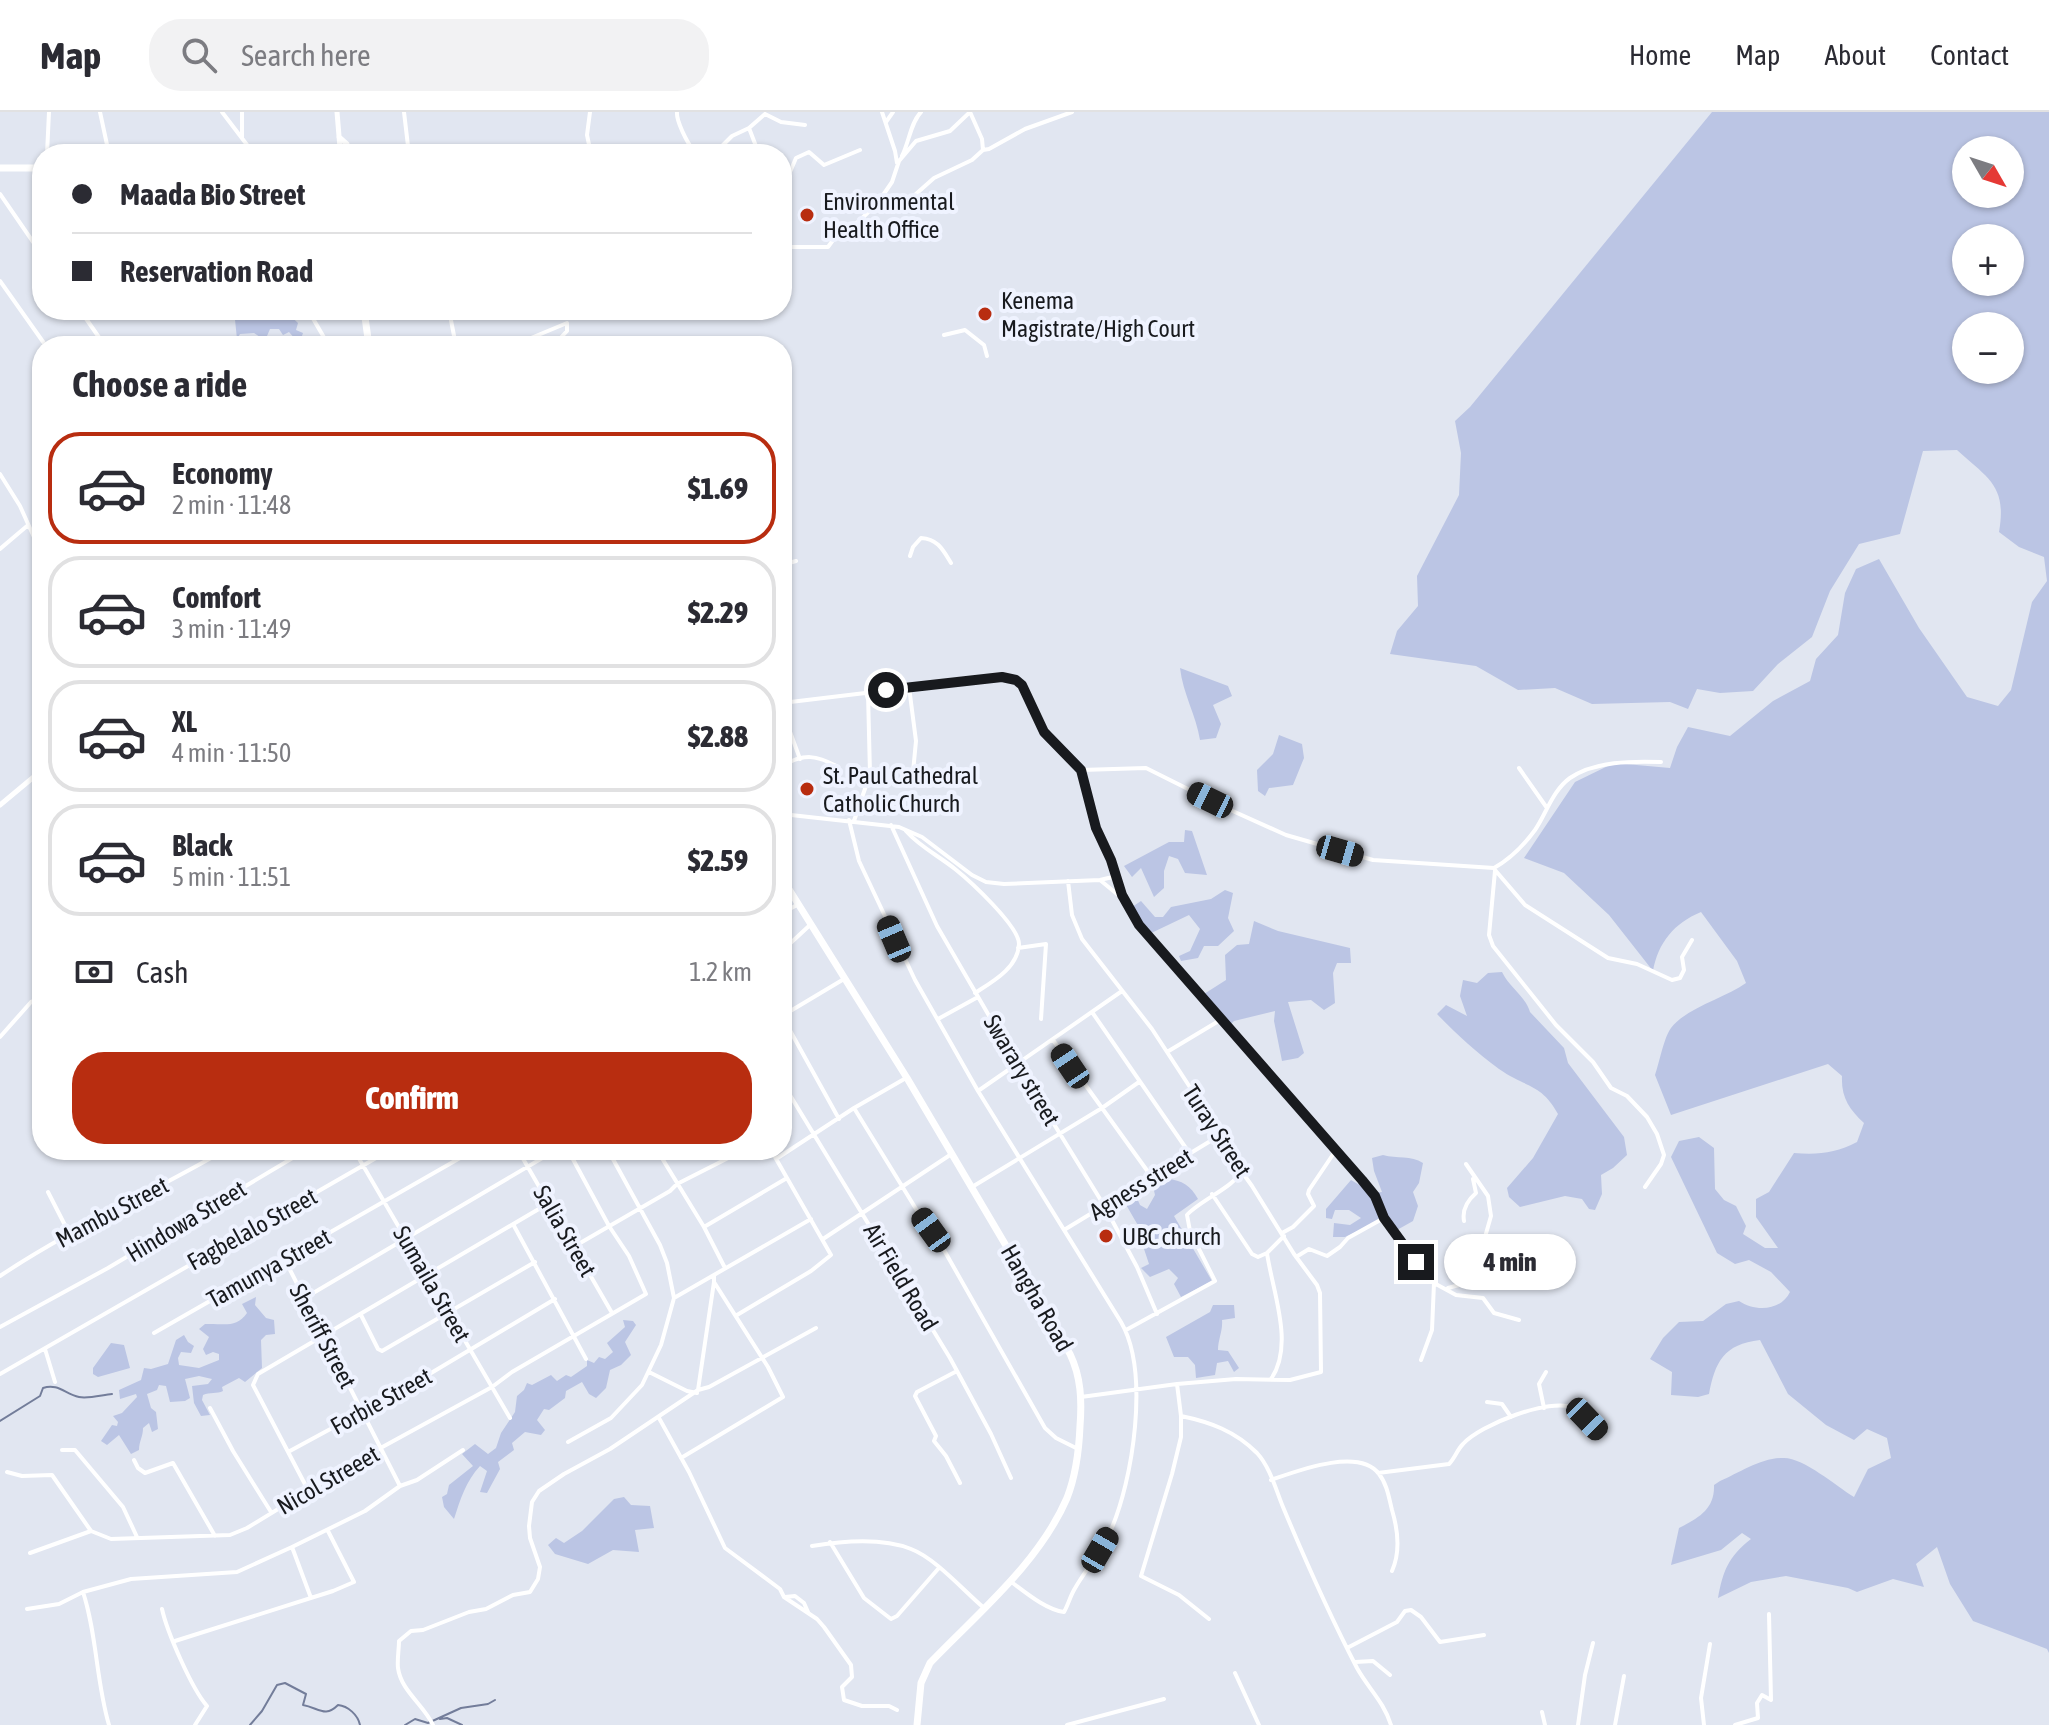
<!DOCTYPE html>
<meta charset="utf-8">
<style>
:root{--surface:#fff;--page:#f2f2f3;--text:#2b2b33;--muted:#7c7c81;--line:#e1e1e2;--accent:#b82d10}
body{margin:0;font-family:"Asap Condensed",sans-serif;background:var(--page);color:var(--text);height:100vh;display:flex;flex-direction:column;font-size:30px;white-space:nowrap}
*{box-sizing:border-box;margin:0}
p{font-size:26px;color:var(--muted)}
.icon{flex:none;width:44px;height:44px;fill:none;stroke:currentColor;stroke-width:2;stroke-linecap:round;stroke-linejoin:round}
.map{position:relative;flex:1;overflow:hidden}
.side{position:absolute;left:32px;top:224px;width:760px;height:824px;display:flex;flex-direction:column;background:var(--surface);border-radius:32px;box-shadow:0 2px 6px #0004}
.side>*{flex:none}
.banner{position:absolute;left:32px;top:32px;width:760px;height:176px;border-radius:32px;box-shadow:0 2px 6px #0004;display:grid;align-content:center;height:176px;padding:0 40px;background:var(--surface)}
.needle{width:52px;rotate:129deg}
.fabs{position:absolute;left:1952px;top:24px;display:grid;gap:16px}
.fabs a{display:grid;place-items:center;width:72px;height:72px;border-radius:50%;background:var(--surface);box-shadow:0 2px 6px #0004;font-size:40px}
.end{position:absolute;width:36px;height:36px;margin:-18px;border:10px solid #181a1e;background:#fff;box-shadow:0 0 0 4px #fff}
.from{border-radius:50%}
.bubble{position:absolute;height:56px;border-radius:28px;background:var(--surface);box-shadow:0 2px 6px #0004;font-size:26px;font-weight:800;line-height:56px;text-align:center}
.car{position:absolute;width:24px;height:48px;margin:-24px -12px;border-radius:10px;box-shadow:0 0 6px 2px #0007;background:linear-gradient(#222 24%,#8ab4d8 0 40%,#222 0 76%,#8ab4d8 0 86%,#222 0)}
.banner b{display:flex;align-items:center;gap:28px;height:76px;font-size:30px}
.banner b+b{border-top:2px solid var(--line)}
.banner i{width:20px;height:20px;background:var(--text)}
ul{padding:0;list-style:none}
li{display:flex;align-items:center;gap:24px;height:112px;margin:0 16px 12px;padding:0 24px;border:4px solid var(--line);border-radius:32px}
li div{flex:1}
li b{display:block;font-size:30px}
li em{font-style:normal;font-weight:800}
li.on{border-color:var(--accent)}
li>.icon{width:72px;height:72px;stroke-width:1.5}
h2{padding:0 40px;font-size:36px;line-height:96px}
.pay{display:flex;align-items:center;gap:20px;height:88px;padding:0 40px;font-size:30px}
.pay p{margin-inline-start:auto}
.button{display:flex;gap:16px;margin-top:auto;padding:16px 40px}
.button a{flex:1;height:92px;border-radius:32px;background:var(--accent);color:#fff;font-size:32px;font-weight:800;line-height:92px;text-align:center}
header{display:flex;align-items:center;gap:48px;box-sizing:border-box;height:112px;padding:0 40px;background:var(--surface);border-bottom:2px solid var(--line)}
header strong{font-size:38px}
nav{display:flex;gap:44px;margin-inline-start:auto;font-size:28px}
.search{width:560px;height:72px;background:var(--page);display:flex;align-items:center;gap:20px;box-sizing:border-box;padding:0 28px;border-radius:32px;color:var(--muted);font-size:30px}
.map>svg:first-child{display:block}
.green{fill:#bbc5e4;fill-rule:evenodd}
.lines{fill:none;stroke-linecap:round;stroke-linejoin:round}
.stream{stroke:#737d9a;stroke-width:2}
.minor{stroke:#fff;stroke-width:4}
.tertiary{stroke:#fff;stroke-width:5}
.trunk{stroke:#fff;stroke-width:7}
.route{stroke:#181a1e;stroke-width:10}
.poi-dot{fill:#b82d10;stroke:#eff3ff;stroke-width:3}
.labels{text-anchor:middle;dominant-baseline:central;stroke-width:8;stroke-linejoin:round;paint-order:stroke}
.poi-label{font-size:24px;fill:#181a1e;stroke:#eff3ff;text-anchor:start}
.street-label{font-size:24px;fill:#181a1e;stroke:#eff3ff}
</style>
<header>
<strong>Map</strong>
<div class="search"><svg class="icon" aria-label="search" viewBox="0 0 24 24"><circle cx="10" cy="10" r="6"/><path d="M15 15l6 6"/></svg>Search here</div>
<nav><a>Home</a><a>Map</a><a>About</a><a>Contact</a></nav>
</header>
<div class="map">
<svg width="2049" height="1613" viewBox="0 0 2049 1613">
<rect width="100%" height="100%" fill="#e1e6f1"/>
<path class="green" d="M1712,0h337v1541l-2,-4 -74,-28 -23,-37 -13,-37 -21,17 8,23 -31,-8 -36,13 -9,-4 -62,-12 -35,6 -33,16c5,-27 10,-41 33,-59l-9,-6 -21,17 -50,15 8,-37c20,-10 36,-19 35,-43l6,-4c19,-8 42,-24 64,-23 20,0 52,28 70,39l14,-28 23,-11 -4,-20 -20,-9 -13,11 -28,-15 -38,-31 -28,-54c-36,4 -45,22 -51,54l-11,3 -27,-2 1,-23 -22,-13 13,-21 16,-16 24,-1 23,-17 13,-3c16,11 42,10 51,-9l-19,-20 -22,-12 -14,4 -18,-11 -46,-96 8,-16 20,-4 15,11 1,41 9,11 12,6 10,20 -3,8 22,14h13l-22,-31v-18l13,-7 25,-39c24,2 42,0 63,-11l7,-19c-15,-14 -23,-26 -22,-47l-14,-12 -157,51 -16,-40c4,-11 9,-38 16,-47 15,-20 54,-30 75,-45l-9,-22 -36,-49c-27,11 -43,31 -48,59l-44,-56 -45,-42 -40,-15 51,-76 39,-19 56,5 7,-21 11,-20 42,9 43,-35 37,-20 6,-22 22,-24 7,-42 11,-24 23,-10 40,69 48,69 31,9 13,-16 21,-88 15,-21 -3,-24 -25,-10 -20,-15c8,-46 -10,-53 -42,-82l-34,1 -23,83 -41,10 -29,47 -18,46 -34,27 -25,27 -33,2 -23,-4 -9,20 -18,-7 -78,2 -37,-16 -37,2 -42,-24 -86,-12 7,-23 21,-25 -1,-30 42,-81 2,-42 -6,-32 15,-14zM1966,38h44v44h-44zM1966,126h44v44h-44zM1966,214h44v44h-44z
M234,198h50l14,13 -2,7 7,3 -2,6 -5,1 -7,-8 -6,3 -4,-6h-9l-3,7 5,3 -2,7 -9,-3 -1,-6 -6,-4 -14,1 -3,5z
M1180,556l48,18 4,10 -19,9 8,19 -5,14 -16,2c-4,-25 -17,-46 -20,-72z
M1279,623l23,9 2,14 -11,27 -24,3 -4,8 -7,-5 -1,-21 16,-16z
M1185,718l7,1 15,44 -22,-2 -7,-14 -9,-3 -5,15v17l-10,9 -13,-29 -9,9 -8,-11 45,-24h15z
M1225,778l8,3 -5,25 6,13 -16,15h-14l-6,12 -17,3 -2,-5 11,-5 10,-22 -11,-14 -44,21 -13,-29 9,-6 14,16h8l8,-10 40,-8z
M1254,809l24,10 72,17 1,15h-14l-4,10 2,30 -11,7 -13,-10 -23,2 16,51 -6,5 -16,3 -8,-40 1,-10 -41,10 -8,8 -22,-35 22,-14 -1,-25 12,-10 12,-1z
M1502,860c7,15 24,25 28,40l34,36 4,15 56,74 3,18 -14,13 -12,7 1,19 -7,16 -6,-1 -7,-10 -17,-3 -45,11 -11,-10 -2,-9 26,-30 25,-44c-17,-31 -32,-26 -59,-45 -23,-17 -43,-35 -62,-55l9,-9 21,11 -7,-20 3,-16 14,3 11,-10z
M1383,1043c14,4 28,0 40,8l-4,20 -6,9 5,14 -5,15 -16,9 -12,-12 -40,19h-12l1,-14 16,2 11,-7 -12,-8h-14l-3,9 -6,-1v-9l25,-29 22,13 9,-1 -8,-21 -2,-13z
M1161,1061l6,6c15,1 24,7 31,20l-24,17 38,65 -31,16 -7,-13 4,-6 -9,-9 -19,8 -9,-9 8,-4 -6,-18 4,-5 -26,-45 12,-7 7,16 7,4 8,-14 -4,-17z
M256,1185l-1,8 11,13 8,2 1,14 -9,1 -5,5 1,28 -17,14 -6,-4 -17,9 1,4c-6,3 -13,1 -20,4l-1,5 8,15 -9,1 -7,-13 -2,-17 16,-2 4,-5 -13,-3 -14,3 5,19 -5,3 -15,1 -4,-16 -7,-1 -2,5 -10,4 4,14 5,4 2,17 -6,3 -3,-9 -6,5c0,9 -4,13 -4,22l-8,4 -12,-19 -12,10 -6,-4 11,-16 5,1 1,-4 -5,-6 9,-3 15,-16 -1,-3 -16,5 -1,-9 22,-10 3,-12 7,1 17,-5 8,-24 8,-5 4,7 6,4 -3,7 -10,-1 -3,6 1,7 20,3 20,-8v-6l-6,-2 -7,3 -3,-6 6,-12 -10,-8 6,-5c18,-1 31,5 42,-11l-5,-9z
M1213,1193h21l1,13 -13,2c1,11 -4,19 -4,30l10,1 11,17 -5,4 -6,-11 -11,2 -2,12 -19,3 -1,-13 -7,-8h-14l-8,-20 44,-25z
M623,1208l10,1 3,4 -11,17 6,13 -10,10 -11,5 -4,18 -10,10 -7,-4 -7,-12 -16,9 -1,7 -16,12 -5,-1 -7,11 8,10 -4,5 -16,-3 -13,11 2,7 -16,12 2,7 -13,24 -7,-1 7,-21 -7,-5c-14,15 -20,34 -26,53l-10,-12 -2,-10 5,-3 2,-9 24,-19 -11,-12 13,-10 13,10 8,-6 5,-15 14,-21 2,-16 7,-6 3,-7 5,2 19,-10 6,6 9,-6 5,2 16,-11v-6l7,3 5,-6 6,2 8,-7 -6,-9 18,-16z
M111,1231l13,2 6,23 -32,9 -5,-3v-6z
M624,1385l7,8 19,1 4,22 -19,2 4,22 -26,-2 -25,14 -33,-10 -7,-9 8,-7 8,5 18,-12 32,-32z"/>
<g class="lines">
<path class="stream" d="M0,1309l40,-25 3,-8c15,-5 22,6 36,9 9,2 23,-2 33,-3
M440,1607l7,-1 15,7
M250,1613l12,-14 15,-26 8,-2 21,11 -3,11c16,3 22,13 35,0 10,1 20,10 22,20
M405,1613l10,-6 13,4 33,-15 27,-4 7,-4"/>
<path class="minor" d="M100,0l9,42
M222,0l32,42
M404,0l4,34 8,8
M590,0l-3,23 4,19
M677,0c-1,9 10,30 16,38
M882,0l13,39 2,12
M970,0l12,27 1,11
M765,2l16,8 24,3
M886,10l7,-10
M242,26v-26
M47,42l2,-42
M691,42l2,-4 15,4
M714,42l18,-18 17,-8
M759,42l-10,-26 16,-14
M902,44c7,-14 9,-34 19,-44
M782,64l5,3 9,-21 13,-6 15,13 36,-15
M0,82l42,61
M879,89l13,-19 7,-21 17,-20 34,-10 20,-19
M782,135h46l8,-11 22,-14 20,-19 30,-2 26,-23 38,-18 11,-10 6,-1 36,-20 47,-17
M0,169l46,65
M80,198l25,36
M308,198l21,36
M449,198l7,36
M944,223l21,-5 19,15 3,11
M531,226l36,-15v8l-14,15
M485,234l46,-8 5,8
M0,362l20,32 22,49
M0,437l27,-23
M910,444l3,-9 8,-9c17,1 22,12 30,25
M782,453l14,-4
M782,570l7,20
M909,575l7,54 -3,31
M782,591l200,-24 27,-1 13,7 22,47 37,38 14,52 19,46 8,25 22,38 165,185 53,64 13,16 9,22 50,65 22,12 27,3 11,15 25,7
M782,598l18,49
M782,654c22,-13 35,-11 56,1
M1519,656l28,40
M1081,658l65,-2 80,40 60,27 87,25 121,8c16,-9 30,-23 41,-38 11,-16 18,-40 35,-52 25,-17 62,-17 91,-16
M782,689l7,14
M782,702l117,13 23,10 50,38 14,7 18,2 96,-4 17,-4
M849,708l10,41 56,119 63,111 143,231c29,50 12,159 -11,210 -9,21 -25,38 -36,58 -4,7 -6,15 -10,22 -18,-2 -39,-20 -54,-31
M854,709l16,-47 -2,-81
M891,713l46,101 80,138 88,143 32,60 20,47
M906,719c14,16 33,25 49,38 15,12 64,57 64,75 -1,24 -27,38 -44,49
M1495,758l30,35 83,53 29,6 35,16 8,-2 4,-8 -2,-13 10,-17
M1495,759l-6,64 4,11 63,79 37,37 18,26 16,8 20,21 10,17 7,21 -3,9 -16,23
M1100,768l23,19
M1068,769l4,34 10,24 70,90 60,92 5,16 35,49 42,68 23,31 3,8 1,79 -31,8 -54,-1 -59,5
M782,801l15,-8
M1018,836l28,-4 -5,75
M782,839l28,-26
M1092,900l98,142
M782,904l57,103
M782,904l62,-37
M938,907l40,-22
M0,925l31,-35 11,-4
M1053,928l98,136
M1167,940l55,-33
M782,970l168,276 41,76 20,44
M978,979l144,-100
M854,996l67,109 19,26 105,185 11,10 20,10
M354,1038l156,268
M518,1038l94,163
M657,1038l47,77 21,41
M776,1047l78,-51 52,-30
M972,1075l130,-79 37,-26
M48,1080l22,43
M1212,1082l40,60 6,3 9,-4
M1464,1109c-2,-11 4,-21 12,-28l-3,-14
M513,1112l73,135
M704,1115l83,-49
M1064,1118l153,-93
M1282,1121l11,-6 21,-21 -6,-12 1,-4 27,-40
M823,1127l127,-84
M575,1134l95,-55 7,-7 67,-34
M1296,1145l13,-8 18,7 13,-9 8,-9 36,-20
M285,1148l115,226
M0,1164c72,-48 151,-83 225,-126
M1448,1176l22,-6 7,-6 5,-14 3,-25 6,-21 -3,-20 -22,-32
M674,1186l137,-79
M303,1187l253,-149
M361,1203l17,34 4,2 153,-89
M737,1203l74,-44 20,-16 -60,-105
M0,1215l108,-59 198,-118
M1126,1218l89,-49 -25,-50 -3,-16c13,-15 50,-29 54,-45
M154,1221l320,-183
M45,1237l10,33
M1421,1248l11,-30 2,-47
M957,1259l-40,21 -2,4 21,40 -2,5 12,15 14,27
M649,1260l38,19 10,2
M0,1262l390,-224
M1271,1267c24,-34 1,-89 -4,-126l17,-17
M698,1278l16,-108
M1081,1285l96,-13 4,32c29,6 54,15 76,37 13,14 19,37 26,54 23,55 47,109 74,161 11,20 27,34 34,57
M1487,1290l15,2 9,13
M210,1296l23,43 38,61
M1544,1296l-5,-24 7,-12
M1181,1304v21l-9,37 -31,102 38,19 30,24
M659,1306l30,54 36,76 55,41 4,8 33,22 7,8 27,38 1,12 -10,10 2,13 18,6h27l8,4
M568,1330l43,-24 31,-33 19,-40 13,-47 -7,-35 -7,-18 -52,-95
M62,1338h13l48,57 14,30
M288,1340l118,-64 149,-89
M681,1346l102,-61 -15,-30 -54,-85v-6
M134,1348l4,8 7,5 28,-10 42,73
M7,1360l15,4 30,-1 39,56 20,8 119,-4 17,-7 108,-66 137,-75 20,-15 134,-78 -17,-38 -20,-30 -41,-76
M1378,1361l71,-9c6,-6 8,-14 14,-20 17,-19 87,-47 111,-36 10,5 19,18 27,26
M1271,1368c26,-9 88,-33 108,-6 8,10 10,24 13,36 6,20 9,41 0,61
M308,1378l-55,-105 5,-11 291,-171
M830,1430l34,56 27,21 6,-3 41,-47
M812,1434c30,-5 69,-9 99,3 24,9 52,41 72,58
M30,1441l61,-22
M83,1480c14,43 13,89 26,133
M785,1485l10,-1 9,7 4,9
M311,1486l-19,-51 73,-36 35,-25 17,-6 46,-30
M27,1497l32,-5 24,-12 48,-13 106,-7 55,-25
M162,1497c5,23 30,80 45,97l-12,19
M175,1529l158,-50 21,-9 -26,-51
M1347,1536l50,-26 8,-11 6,-1 10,7 19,25 44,-7
M1355,1550l18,-1 17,14
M1235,1561l24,52
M1542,1600l3,13
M433,1613c-9,-20 -32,-34 -35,-57 -1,-8 1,-19 1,-27l12,-10 12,-1 46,-18 17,-3 27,-14 17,-3 8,-13 2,-12 -10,-29 -1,-12 3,-24 7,-11 25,-17 46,-25 88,-59 11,-3 107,-59
M1067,1613l97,-26
M1578,1613l7,-50 8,-32
M1615,1613l9,-49
M1704,1613l-3,-27 9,-54
M1735,1613l23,-7 -1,-15 5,-8 9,5 -2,-86"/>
<path class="tertiary" d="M337,0l3,36 -3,6
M339,25l8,7 1,10
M0,693l42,-35"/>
<path class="trunk" d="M0,56h42
M364,198l5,36
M782,766l125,200 163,276c11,23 12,46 10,72 -1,24 -4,49 -13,72 -28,65 -89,115 -137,165l-9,20 -4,42"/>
</g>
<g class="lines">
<path class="route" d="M886,578l116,-13 14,3 6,5 22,47 37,38 15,58 15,32 11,35 17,30 223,255 13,16 9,22 32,44"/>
</g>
<g class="poi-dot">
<circle cx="807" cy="103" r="8"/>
<circle cx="985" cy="202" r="8"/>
<circle cx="807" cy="677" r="8"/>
<circle cx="1106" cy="1124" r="8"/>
</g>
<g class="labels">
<g class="poi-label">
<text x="823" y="89">Environmental<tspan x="823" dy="28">Health Office</tspan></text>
<text x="1001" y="188">Kenema<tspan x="1001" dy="28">Magistrate/High Court</tspan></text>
<text x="823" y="663">St. Paul Cathedral<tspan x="823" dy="28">Catholic Church</tspan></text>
<text x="1122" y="1124">UBC church</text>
</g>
<g class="street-label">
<text transform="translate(1022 958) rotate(59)">Swarary street</text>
<text transform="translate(1217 1019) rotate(57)">Turay Street</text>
<text transform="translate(1141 1072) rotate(-31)">Agness street</text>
<text transform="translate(112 1100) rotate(-28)">Mambu Street</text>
<text transform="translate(186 1109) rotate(-31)">Hindowa Street</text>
<text transform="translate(252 1117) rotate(-29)">Fagbelalo Street</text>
<text transform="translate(565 1119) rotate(60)">Salia Street</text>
<text transform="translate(269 1156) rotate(-29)">Tamunya Street</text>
<text transform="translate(901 1165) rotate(59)">Air Field Road</text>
<text transform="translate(432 1172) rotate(60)">Sumaila Street</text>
<text transform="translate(1037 1186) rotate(60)">Hangha Road</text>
<text transform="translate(323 1224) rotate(62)">Sheriff Street</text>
<text transform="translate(381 1289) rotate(-29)">Forbie Street</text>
<text transform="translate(328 1368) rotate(-30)">Nicol Streeet</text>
</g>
</g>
</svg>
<div class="fabs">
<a><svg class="needle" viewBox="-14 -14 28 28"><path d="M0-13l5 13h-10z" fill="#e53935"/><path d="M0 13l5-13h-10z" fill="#7c7c81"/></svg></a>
<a>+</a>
<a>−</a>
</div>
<i class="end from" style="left:886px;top:578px"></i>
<i class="end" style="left:1416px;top:1150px"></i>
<div class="bubble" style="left:1444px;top:1122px;width:132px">4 min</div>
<i class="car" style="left:1210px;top:688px;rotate:296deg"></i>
<i class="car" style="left:1340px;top:739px;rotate:106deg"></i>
<i class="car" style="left:894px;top:827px;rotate:337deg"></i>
<i class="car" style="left:1070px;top:954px;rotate:326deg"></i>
<i class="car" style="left:931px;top:1118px;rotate:324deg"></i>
<i class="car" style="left:1587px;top:1307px;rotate:136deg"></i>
<i class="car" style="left:1100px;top:1438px;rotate:30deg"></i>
<div class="banner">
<b><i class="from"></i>Maada Bio Street</b>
<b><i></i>Reservation Road</b>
</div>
<section class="side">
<h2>Choose a ride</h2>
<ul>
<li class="on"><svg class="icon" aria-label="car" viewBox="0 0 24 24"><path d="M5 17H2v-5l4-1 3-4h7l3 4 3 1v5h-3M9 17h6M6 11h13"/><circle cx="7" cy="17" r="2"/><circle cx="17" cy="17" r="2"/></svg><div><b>Economy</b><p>2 min · 11:48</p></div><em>$1.69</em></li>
<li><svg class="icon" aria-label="car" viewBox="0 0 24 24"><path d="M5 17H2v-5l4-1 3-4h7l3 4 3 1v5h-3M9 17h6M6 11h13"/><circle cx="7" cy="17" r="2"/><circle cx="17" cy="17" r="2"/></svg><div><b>Comfort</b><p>3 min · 11:49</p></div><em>$2.29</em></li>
<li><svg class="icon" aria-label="car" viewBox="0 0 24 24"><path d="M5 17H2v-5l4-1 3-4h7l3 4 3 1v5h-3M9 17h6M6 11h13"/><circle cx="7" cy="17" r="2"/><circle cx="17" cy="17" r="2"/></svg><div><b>XL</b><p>4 min · 11:50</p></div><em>$2.88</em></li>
<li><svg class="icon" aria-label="car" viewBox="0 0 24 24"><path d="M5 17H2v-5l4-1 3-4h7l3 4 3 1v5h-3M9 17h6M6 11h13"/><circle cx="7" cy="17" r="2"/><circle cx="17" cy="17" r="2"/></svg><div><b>Black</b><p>5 min · 11:51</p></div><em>$2.59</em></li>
</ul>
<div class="pay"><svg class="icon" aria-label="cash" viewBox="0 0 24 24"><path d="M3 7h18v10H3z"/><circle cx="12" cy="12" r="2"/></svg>Cash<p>1.2 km</p></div>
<div class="button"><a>Confirm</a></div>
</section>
</div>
